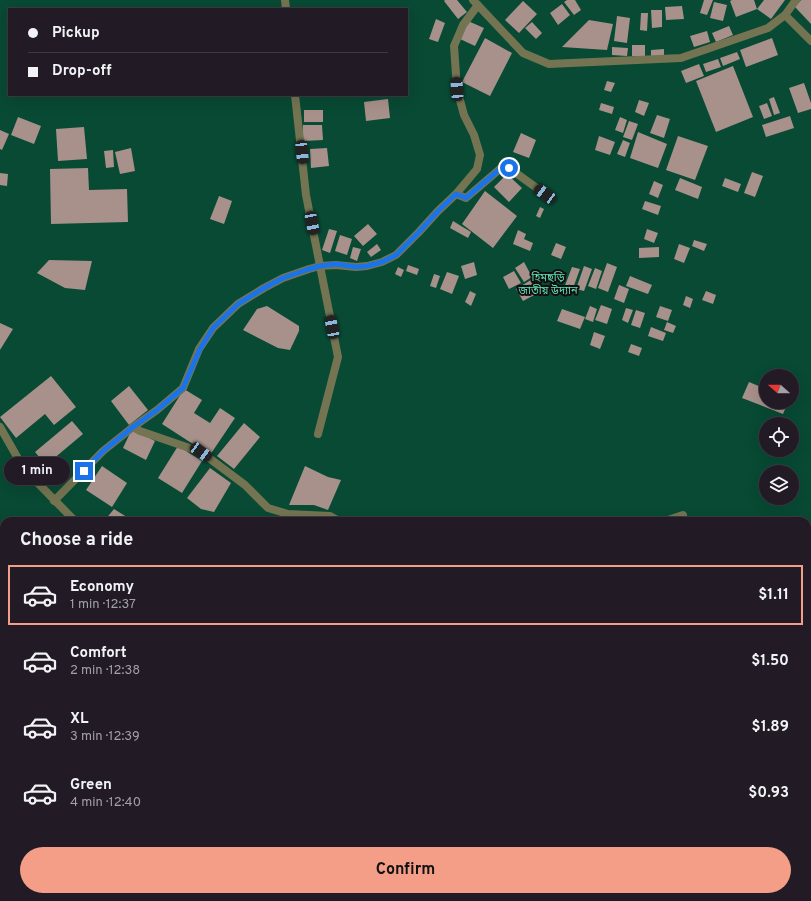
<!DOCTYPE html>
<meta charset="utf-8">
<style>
:root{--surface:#221a24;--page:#2a232c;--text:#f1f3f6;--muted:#a2a1a6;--line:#3f3841;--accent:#f49e87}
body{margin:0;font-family:Overpass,"Noto Sans Bengali",sans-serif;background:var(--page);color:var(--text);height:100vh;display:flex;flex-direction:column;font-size:15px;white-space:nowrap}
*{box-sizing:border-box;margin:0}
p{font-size:13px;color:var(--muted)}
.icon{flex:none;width:22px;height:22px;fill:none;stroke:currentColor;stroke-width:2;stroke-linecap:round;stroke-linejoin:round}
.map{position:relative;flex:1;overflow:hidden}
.drawer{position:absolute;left:0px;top:517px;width:811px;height:384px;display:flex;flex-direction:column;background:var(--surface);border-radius:12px 12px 0 0;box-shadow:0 4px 16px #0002,0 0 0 1px var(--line)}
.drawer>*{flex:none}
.hud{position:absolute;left:8px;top:8px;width:400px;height:88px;border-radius:0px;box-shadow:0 4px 16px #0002,0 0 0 1px var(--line);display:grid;align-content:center;height:88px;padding:0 20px;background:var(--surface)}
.needle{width:26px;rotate:291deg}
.controls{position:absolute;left:759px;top:369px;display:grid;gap:8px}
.controls a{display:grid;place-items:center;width:40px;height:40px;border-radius:50%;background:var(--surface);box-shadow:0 4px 16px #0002,0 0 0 1px var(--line);font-size:20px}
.end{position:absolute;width:18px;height:18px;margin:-9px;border:5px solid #1a73e8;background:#fff;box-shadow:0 0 0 2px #fff}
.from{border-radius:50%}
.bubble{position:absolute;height:28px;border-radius:14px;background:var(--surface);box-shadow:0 4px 16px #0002,0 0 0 1px var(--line);font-size:13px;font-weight:700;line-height:28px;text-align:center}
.car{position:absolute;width:12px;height:24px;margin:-12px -6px;border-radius:5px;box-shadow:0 0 3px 1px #0007;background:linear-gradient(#222 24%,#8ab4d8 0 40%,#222 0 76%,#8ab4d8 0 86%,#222 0)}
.hud b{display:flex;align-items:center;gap:14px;height:38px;font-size:15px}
.hud b+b{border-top:1px solid var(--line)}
.hud i{width:10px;height:10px;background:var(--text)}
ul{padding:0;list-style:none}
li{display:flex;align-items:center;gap:12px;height:60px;margin:0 8px 6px;padding:0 12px;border:2px solid transparent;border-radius:0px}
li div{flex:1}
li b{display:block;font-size:15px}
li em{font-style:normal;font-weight:700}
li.on{border-color:var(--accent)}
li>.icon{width:36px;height:36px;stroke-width:1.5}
h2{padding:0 20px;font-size:18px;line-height:48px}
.primary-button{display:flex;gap:8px;margin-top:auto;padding:8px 20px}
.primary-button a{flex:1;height:46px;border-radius:24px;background:var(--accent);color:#111;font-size:16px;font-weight:700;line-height:46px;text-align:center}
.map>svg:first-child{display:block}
.green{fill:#084a34;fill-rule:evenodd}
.building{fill:#a7918a}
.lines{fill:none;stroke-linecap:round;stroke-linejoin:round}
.minor{stroke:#747452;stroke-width:8}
.tertiary{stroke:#747452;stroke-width:8}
.route{stroke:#1a73e8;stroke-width:5}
.labels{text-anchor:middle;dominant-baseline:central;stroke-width:4;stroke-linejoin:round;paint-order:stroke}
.park-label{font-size:11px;fill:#5ee3ae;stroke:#130e14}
</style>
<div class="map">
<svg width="811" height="901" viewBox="0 0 811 901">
<rect width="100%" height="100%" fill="#2d2330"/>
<path class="green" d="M0,0h811v901h-811zM9,9h398v86h-398zM766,376h26v26h-26zM766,424h26v26h-26zM766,472h26v26h-26zM4,521h803v376h-803z"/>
<path class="building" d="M445,0h12l10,12 -9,7 -14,-18z
M567,0h8l6,10 -7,5 -10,-13z
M704,0h9l-6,15 -7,-2z
M732,0h22l3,9 -21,8 -6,-16z
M764,0h21l-14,19 -14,-10z
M801,0h10v24l-16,-17z
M523,1l14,13 -18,19 -14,-13z
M714,2l13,3 -4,16 -13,-3z
M562,4l8,11 -12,10 -8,-12z
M682,6l2,13 -18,1 -1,-13z
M651,10h11v17l-10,1z
M641,13h7l-1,18 -7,-1z
M617,16l13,2 -3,25 -13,-2z
M436,19l9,4 -7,19 -9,-3z
M589,20l24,4 -6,26 -45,-3z
M468,21l16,7 -9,18 -15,-7z
M532,22l10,11 -6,6 -11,-11z
M729,26l4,9 -17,7 -4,-9z
M707,31l3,11 -16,5 -4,-11z
M485,38l27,15 -22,43 -28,-14z
M772,38l6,17 -32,12 -6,-17z
M632,45h13v11h-13z
M612,47l16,1 -1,8 -15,-1z
M664,49v7l-13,1v-7z
M737,52l3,7 -17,7 -3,-8z
M718,59l3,8 -15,5 -3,-8z
M699,64l5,12 -18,7 -5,-12z
M733,66l20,51 -37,15 -20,-51z
M607,81l8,2 -4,9 -7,-2z
M804,83l7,20v6l-13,4 -9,-25z
M774,97l6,16 -6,2 -5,-16z
M388,99l2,19 -24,3 -2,-19z
M639,100l10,3 -5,13 -9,-4z
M601,103l13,4 -2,7 -13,-4z
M767,103l5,13 -8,3 -5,-13z
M304,110h19v12h-19z
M657,115l13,4 -6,19 -14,-5z
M790,116l4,12 -28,9 -4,-12z
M18,117l23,9 -7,18 -23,-9z
M620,117l7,3 -4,13 -8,-3z
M629,121l9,3 -6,16 -9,-3z
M303,125h19l1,15 -20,1z
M84,127l3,32 -29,2 -2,-32z
M0,130l9,4 -7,16 -2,-1z
M638,132l29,12 -9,24 -28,-10z
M521,133l15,7 -7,18 -16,-6z
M599,136l16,6 -5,13 -15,-5z
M678,136l30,10 -13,34 -29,-10z
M623,140l7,3 -5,14 -8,-3z
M131,148l4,23 -15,3 -5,-22z
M327,148l2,18 -18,2 -1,-19z
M113,150l1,17 -8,1 -2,-17z
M88,168l1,22 38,-1 1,33 -77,2 -1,-55z
M752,172l11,4 -8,21 -11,-4z
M0,173l8,1 -1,12 -7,-1z
M507,174l15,14 -13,14 -15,-15z
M680,178l22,9 -4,12 -23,-9z
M725,178l16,6 -3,8 -16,-6z
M654,181l9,4 -5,13 -9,-4z
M485,191l32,25 -24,32 -31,-24z
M219,196l13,5 -8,23 -14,-5z
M645,201l16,5 -3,9 -16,-6z
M540,207l4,2 -4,9 -4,-2z
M453,221l18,11 -3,6 -18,-10z
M368,224l9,10 -14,12 -9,-10z
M329,229l8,2 -7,22 -8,-3z
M647,229l11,4 -4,10 -10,-4z
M518,230l8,4 -2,5 9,4 -3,8 -17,-7z
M340,235l12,4 -5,16 -12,-4z
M694,240l13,4 -3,7 -12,-5z
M556,243l10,4 -5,12 -10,-4z
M377,244l4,6 -10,7 -4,-5z
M679,244l11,4 -6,15 -10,-4z
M353,247l8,2 -4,12 -7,-3z
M659,247v10l-20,1v-10z
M49,260l43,1 -7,29 -20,-2 -28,-15z
M474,262l3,13 -12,4 -4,-13z
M524,262l8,15 -8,5 -9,-14z
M607,263l10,4 -9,25 -10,-4z
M408,265l11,4 -2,6 -11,-4z
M584,266l8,3 -8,22 -8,-2z
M398,267l6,3 -3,7 -6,-3z
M572,267l8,2 -8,22 -8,-3z
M595,268l7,3 -6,18 -8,-3z
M514,271l7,12 -12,6 -6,-12z
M447,272l12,4 -7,18 -12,-5z
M434,274l6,2 -4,12 -6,-2z
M630,276l22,9 -4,9 -22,-8z
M531,280l7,13 -15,8 -7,-12z
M619,285l10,4 -5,14 -10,-4z
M470,291l6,3 -5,12 -6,-4z
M706,291l10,4 -3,9 -11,-4z
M686,296l7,3 -3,9 -7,-3z
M601,305l11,4 -5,15 -12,-4z
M267,306l32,20v5l-9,19 -12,-2 -35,-18 14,-21z
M590,306l7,3 -4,13 -8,-3z
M660,306l12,4 -4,11 -12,-4z
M626,308l7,2 -5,13 -6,-3z
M562,309l23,8 -5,12 -23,-8z
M636,310l9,3 -5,15 -9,-3z
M667,322l9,4 -3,7 -9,-3z
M0,323l13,6 -13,21z
M651,327l15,6 -3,8 -15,-5z
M594,332l11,4 -5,13 -10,-4z
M631,344l11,4 -3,8 -11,-4z
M51,376l25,31 -22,18 -9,-11 -29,24 -16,-21z
M749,382l17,7v13h22l-5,12 -41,-16z
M129,386l19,24 -19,15 -18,-24z
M184,389l18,11 -8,13 16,10 10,-15 15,10 -25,37 -48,-31z
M72,421l11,13 -37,31 -11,-13z
M244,423l16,14 -26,32 -17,-13z
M132,429l23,12 -9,19 -23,-12z
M178,446l24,15 -20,32 -24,-15z
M102,466l25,17 -15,24 -26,-17z
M305,466l23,11 13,3 -13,30 -14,-5h-25z
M210,468l21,15 -17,29 -13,-3 -14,-11z
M114,509l16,10 -1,2h-25z
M4,701v32l-4,-2v-20z"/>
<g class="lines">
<path class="minor" d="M285,0l1,9
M473,0l50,53 26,11 132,-6 87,-30 17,-13 26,26
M785,15l11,-15
M295,95l11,100 32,162 -20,77
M456,194l10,4 35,-30h8l36,26
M0,427l24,42 51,52
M133,427l7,4 61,21 44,33 23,23 20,6 42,2 9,5
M54,501l49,-50 30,-24 24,-17 26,-22 16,-39 14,-21 25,-24 26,-16 19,-10 26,-9 11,-3 16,-1 20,2 11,-1 15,-4 14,-7 23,-23 19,-21 18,-17 21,-25 3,-14 -6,-20 -10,-20 -7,-26 -3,-43 9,-21 15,-20
M665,521l18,-6
M807,702l4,2
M0,775h4"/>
<path class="tertiary" d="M0,813l4,1
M263,897l10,4"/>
</g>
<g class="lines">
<path class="route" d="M84,471l19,-20 30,-24 24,-17 26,-22 17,-39 13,-21 25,-24 26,-16 19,-10 26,-9 11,-3 16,-2 20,3 11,-1 15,-4 14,-7 23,-23 19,-21 18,-17 10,4 35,-30h8"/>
</g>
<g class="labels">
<g class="park-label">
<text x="548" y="278">হিমছড়ি<tspan x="548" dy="13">জাতীয় উদ্যান</tspan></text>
</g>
</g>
</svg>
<div class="controls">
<a><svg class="needle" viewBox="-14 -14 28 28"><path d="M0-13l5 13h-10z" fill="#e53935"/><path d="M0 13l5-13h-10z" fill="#a2a1a6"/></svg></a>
<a><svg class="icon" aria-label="locate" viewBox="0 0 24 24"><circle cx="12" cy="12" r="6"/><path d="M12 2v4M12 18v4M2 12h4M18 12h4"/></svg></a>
<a><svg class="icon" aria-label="layers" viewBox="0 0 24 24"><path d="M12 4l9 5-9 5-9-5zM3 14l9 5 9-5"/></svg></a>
</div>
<i class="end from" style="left:509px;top:168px"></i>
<i class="end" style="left:84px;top:471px"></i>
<div class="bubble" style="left:4px;top:457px;width:66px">1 min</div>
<i class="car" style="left:457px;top:89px;rotate:356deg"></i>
<i class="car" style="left:302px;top:152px;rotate:174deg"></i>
<i class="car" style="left:545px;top:194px;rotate:306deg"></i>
<i class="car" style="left:312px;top:223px;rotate:169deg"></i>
<i class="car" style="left:332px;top:327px;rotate:349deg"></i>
<i class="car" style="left:201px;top:452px;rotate:126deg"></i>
<div class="hud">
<b><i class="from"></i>Pickup</b>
<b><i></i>Drop-off</b>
</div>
<section class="drawer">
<h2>Choose a ride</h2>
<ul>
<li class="on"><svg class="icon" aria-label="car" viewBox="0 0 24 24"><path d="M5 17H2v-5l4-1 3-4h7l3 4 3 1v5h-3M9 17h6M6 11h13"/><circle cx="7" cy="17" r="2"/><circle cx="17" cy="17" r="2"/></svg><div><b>Economy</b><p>1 min · 12:37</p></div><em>$1.11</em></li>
<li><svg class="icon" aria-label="car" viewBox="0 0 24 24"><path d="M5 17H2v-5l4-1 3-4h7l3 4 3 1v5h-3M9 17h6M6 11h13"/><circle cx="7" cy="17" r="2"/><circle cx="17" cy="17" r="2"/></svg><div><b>Comfort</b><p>2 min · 12:38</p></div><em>$1.50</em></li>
<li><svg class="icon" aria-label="car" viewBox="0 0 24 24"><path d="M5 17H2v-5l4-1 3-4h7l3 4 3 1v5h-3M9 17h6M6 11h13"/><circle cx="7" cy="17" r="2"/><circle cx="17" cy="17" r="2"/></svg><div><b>XL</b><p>3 min · 12:39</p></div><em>$1.89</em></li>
<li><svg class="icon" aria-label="car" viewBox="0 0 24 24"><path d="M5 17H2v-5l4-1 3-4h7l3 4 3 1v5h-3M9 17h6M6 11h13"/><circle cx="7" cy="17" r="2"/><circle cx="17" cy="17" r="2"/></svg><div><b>Green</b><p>4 min · 12:40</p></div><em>$0.93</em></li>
</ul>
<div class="primary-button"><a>Confirm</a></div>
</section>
</div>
